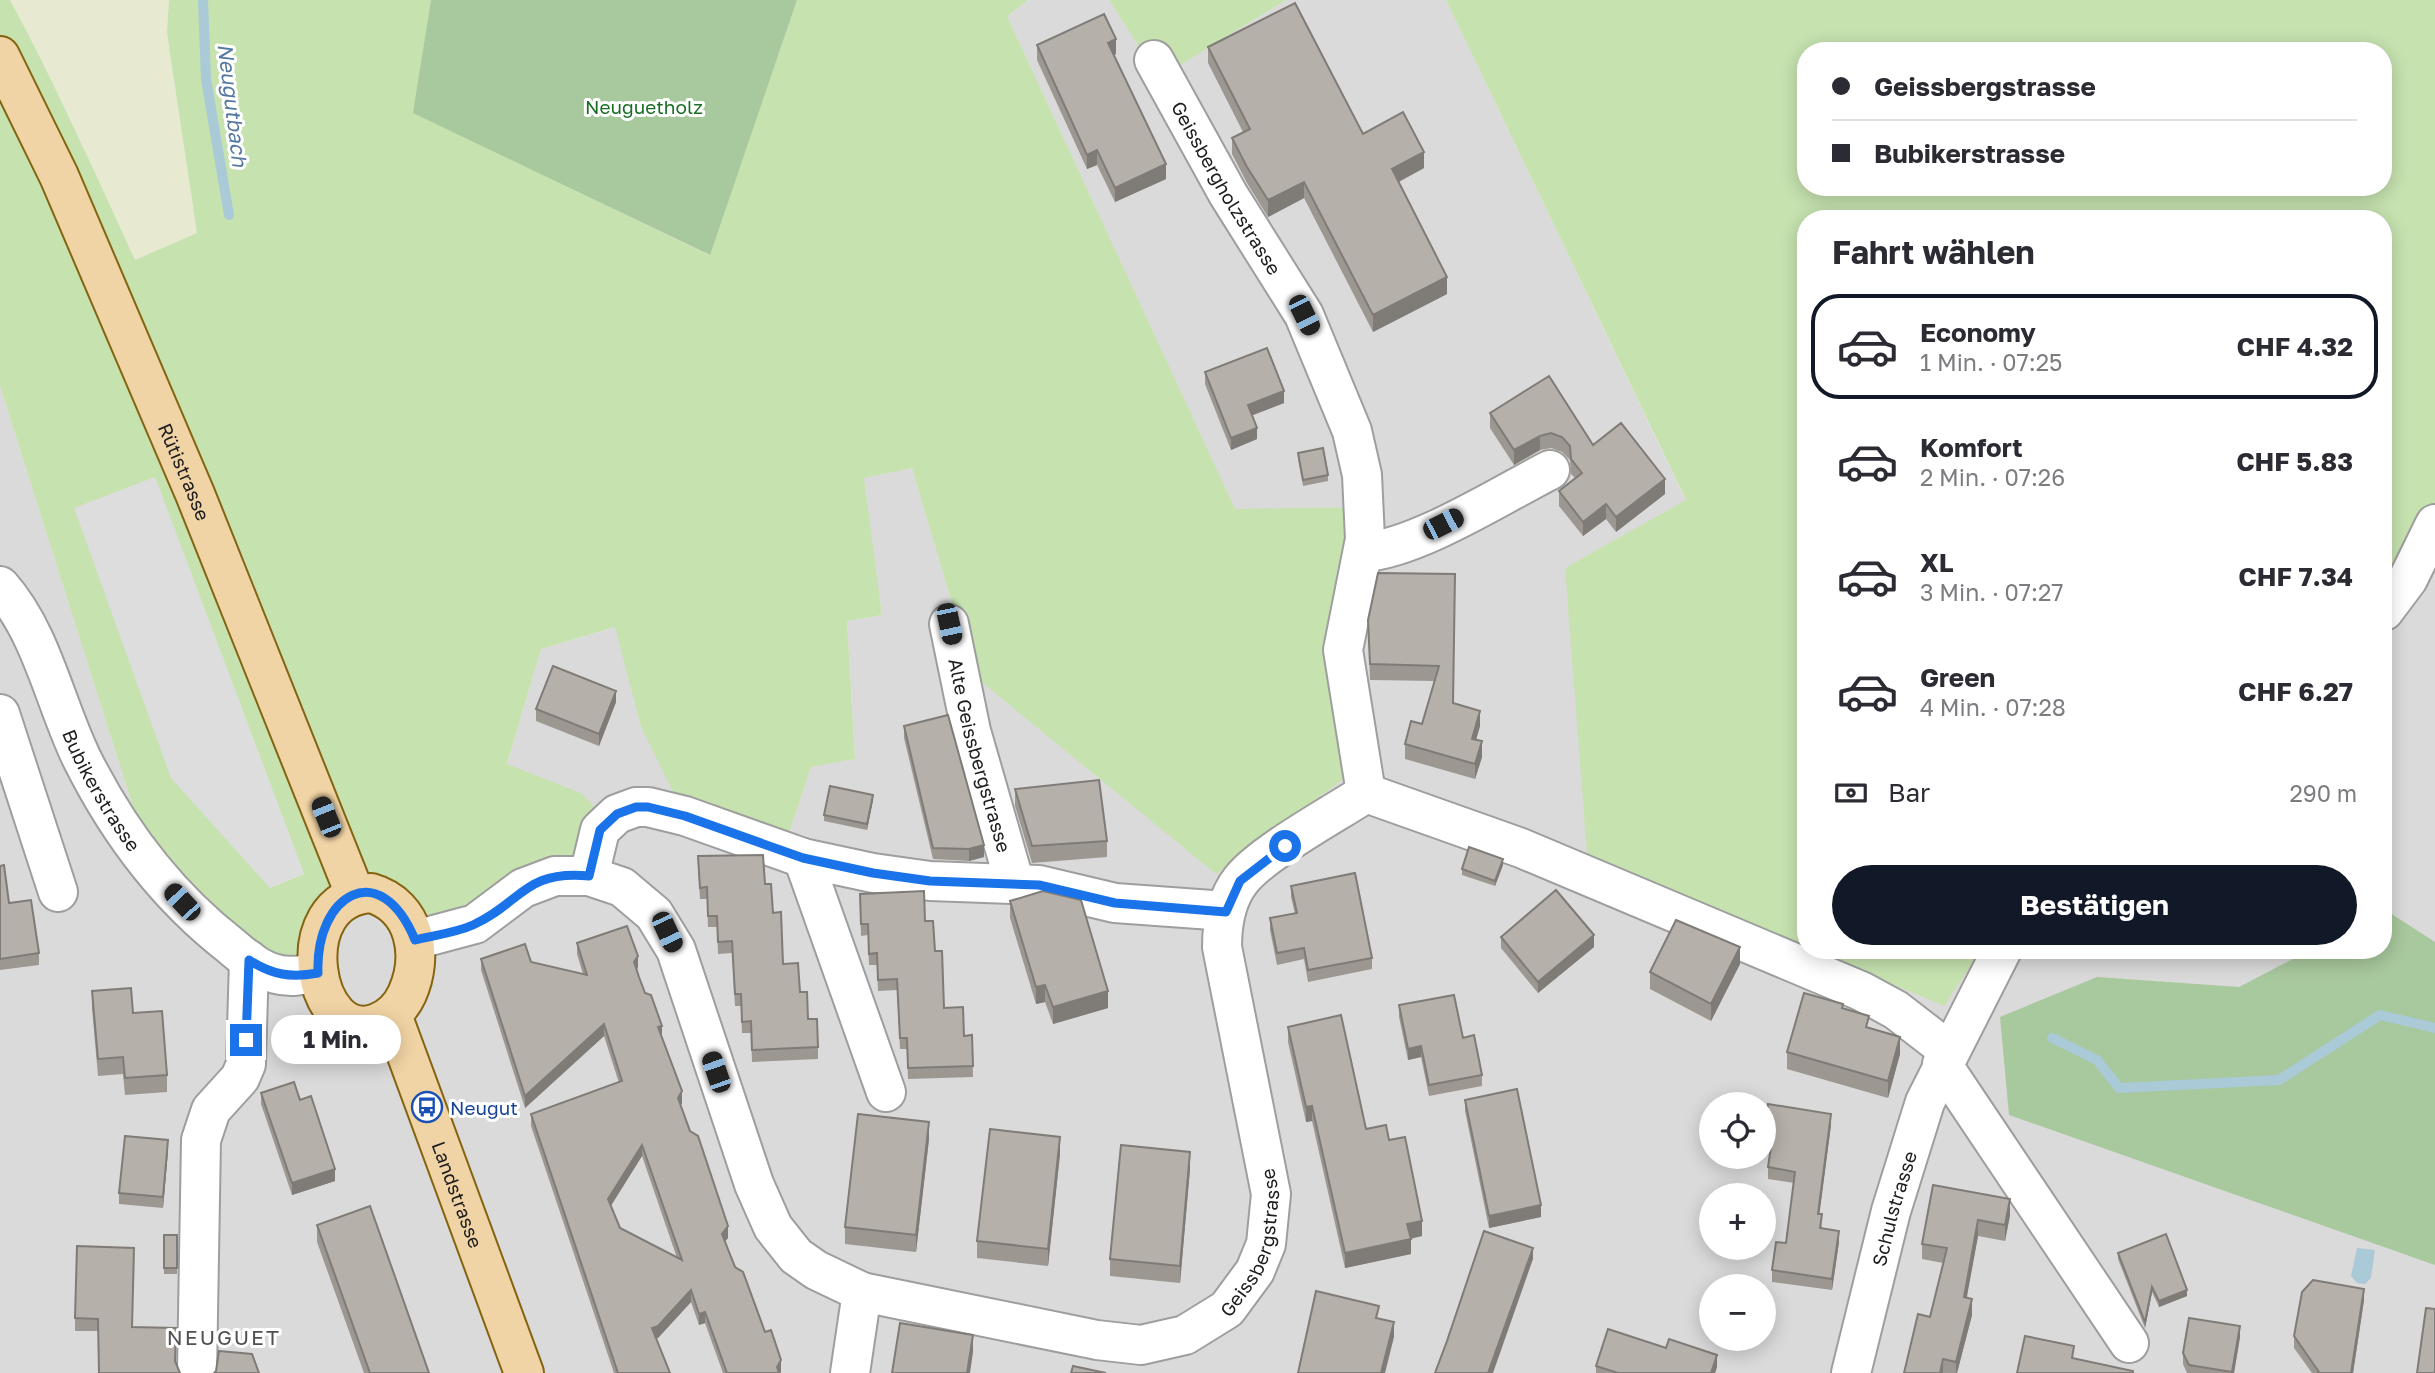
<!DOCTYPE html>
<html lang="de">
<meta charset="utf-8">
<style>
:root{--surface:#fff;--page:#f2f2f3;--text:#2b2b33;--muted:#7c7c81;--line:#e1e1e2;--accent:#111827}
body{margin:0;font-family:"Golos Text",sans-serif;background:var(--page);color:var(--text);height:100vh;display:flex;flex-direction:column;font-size:26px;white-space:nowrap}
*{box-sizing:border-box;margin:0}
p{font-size:23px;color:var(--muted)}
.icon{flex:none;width:38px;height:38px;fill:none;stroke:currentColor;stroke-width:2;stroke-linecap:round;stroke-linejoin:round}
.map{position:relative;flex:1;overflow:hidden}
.drawer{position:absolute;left:1797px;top:210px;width:595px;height:749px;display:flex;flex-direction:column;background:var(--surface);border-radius:28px;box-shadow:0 4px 18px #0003}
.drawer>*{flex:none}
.hud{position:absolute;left:1797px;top:42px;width:595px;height:154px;border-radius:28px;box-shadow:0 4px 18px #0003;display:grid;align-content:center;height:154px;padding:0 35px;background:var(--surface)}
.fabs{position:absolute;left:1699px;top:1092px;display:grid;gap:14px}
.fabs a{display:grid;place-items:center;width:77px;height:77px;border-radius:50%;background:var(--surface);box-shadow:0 4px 18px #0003;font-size:35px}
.end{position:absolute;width:32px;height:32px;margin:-16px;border:9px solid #1a73e8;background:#fff;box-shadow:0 0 0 4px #fff}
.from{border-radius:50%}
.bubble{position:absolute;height:49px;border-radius:24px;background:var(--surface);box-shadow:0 4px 18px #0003;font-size:23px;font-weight:700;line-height:49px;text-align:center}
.car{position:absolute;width:21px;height:42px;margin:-21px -10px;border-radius:9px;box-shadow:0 0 5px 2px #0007;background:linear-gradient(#222 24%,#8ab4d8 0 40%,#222 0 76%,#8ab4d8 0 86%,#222 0)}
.hud b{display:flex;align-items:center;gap:24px;height:66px;font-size:26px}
.hud b+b{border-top:2px solid var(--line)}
.hud i{width:18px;height:18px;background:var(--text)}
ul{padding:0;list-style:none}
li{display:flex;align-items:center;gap:21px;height:105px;margin:0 14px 10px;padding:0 21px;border:4px solid transparent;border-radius:28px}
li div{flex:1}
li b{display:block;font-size:26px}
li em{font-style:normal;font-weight:700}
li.selected{border-color:var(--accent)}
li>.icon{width:63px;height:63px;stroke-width:1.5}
h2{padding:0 35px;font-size:32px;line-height:84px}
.pay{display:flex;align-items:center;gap:18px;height:77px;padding:0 35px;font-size:26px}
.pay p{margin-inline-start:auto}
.action{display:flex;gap:14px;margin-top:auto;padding:14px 35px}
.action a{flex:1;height:80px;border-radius:42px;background:var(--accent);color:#fff;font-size:28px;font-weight:700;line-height:80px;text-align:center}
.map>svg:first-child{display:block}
.residential{fill:#dbdada;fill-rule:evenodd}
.farmland{fill:#e7ead1}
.grass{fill:#c6e2af;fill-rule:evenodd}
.forest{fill:#a8c89d}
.parking{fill:#ddd}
.water{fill:#a9cad6}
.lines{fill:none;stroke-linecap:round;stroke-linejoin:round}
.stream{stroke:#a9cad6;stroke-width:10}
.minor-casing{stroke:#9e9e9e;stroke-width:42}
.major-casing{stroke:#856411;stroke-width:42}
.minor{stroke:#fff;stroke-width:38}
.major{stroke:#f1d4a5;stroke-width:38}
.wall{fill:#9d9792;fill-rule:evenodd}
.shaded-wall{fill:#7f7b77}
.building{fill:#b6b0aa;stroke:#7f7b77;stroke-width:2;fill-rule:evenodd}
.route{stroke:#1a73e8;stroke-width:9}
.labels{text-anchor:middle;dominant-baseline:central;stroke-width:6;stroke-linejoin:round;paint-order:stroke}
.park-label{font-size:19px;fill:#186e23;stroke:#fff}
.street-label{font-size:19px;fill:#1d1d1d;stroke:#fff}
.transit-label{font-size:19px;fill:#164399;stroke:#fff;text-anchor:start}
.water-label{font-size:21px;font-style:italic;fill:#5578a1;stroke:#fff}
.neighbourhood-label{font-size:21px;letter-spacing:2px;fill:#505050;stroke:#fff}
</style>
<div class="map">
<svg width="2435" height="1373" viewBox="0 0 2435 1373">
<rect width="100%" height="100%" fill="#edeae4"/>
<path class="residential" d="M1028,0h81l50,77 127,-77h160l240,501 -121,67 241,382h578v-339l51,-87v849h-2435v-987l152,481 169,68 260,-142 -74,-28 34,-116 75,-22 25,100 142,124 28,-84 44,-8 -8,-138 35,-6 -19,-138 49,-9 61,207 379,-168 -117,3 -228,-494zM1712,1104h52v53h-52zM1712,1195h52v53h-52zM1712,1286h52v53h-52z"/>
<path class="farmland" d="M10,0h159l-2,33 30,200 -63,28 -62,-140z"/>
<path class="grass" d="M0,0h10c46,85 85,173 125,260l62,-27 -30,-200 2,-33h262l-17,113 295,142 88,-255h231l-21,16 228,493 117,-2 -6,270 -130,97 -243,-199 -61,-207 -48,10 18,137 -35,6 8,138 -44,8 -28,84 -98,-35 -44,-89 -26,-100 -74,22 -34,115 74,29 27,28 -19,55 -135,55 -83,-38 -75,83 -144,-109 -152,-481zM155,478l149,396 -34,14z
M1109,0h177l-127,78z
M1446,0h989v524l-51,87v-392h-578v728l-219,-93 -22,-286 121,-68zM1806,51h578v136h-578z
M1813,950h168l-37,56z"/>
<path class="forest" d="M431,0h366l-87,255 -297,-142z
M2387,911l48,31v323l-426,-150 -9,-98 97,-40 142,10 71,-37h74v-37z"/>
<path class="parking" d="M155,477l149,397 -34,14 -99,-110 -97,-270z"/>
<path class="water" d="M2357,1248l18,2 -4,28 -6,6 -8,-1 -6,-7z"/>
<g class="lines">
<path class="stream" d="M203,0l3,79 23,136
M2052,1038l45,22 22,28 160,-8 101,-65 55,13"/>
<g class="minor-casing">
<g id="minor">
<path id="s1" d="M1154,60l74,134 76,121 48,116 10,44 3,64 -22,111 23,143"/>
<path d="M1364,552c52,-3 137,-57 186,-82"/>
<path id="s2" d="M0,586c42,47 55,118 82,173 36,72 86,138 149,187 13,11 28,24 45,28 14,4 28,1 42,-1"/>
<path d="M2384,611l24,-32 27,-55"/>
<path id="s3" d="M949,624l22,107 44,153"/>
<path d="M0,714l58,178"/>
<path d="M1366,793l155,55 340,143 35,19 53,41"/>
<path d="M803,858l83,234"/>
<path d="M589,876l11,-46 17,-16 19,-7h12l37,9 118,42 70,15 57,8 109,4 76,18 111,8"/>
<path id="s4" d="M415,940l60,-16 48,-36 32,-12h34l33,11 32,27 22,36 78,234 19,43 23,29 20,14 46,22 235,48 44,5 44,-10 42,-26 28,-38 11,-27 5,-50 -49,-247c0,-23 4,-48 19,-67 21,-27 93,-66 125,-87"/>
<path d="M1942,1064l187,279"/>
<path d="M197,1373l4,-233 10,-30 29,-32 6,-14 3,-104"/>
<path d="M850,1373l12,-81"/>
<path id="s5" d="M1851,1373l40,-162 34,-109 77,-152"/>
</g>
</g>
<g class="major-casing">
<g id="major">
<path id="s6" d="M0,56l59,120 136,318 160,400"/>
<path d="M371,893c45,13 53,63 36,101 -6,13 -17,24 -30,29 -64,25 -91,-125 -6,-130z"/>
<path id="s7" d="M392,1015l132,358"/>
</g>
</g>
<use href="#minor" class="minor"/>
<use href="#major" class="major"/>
</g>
<path class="wall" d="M1037,45l79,9 -2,1 52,124 -51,23 -18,-37 -10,4 -50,-109z
M1208,47l216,121 -25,14 48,112 -74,38 -69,-134 -36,19 -21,-34 -15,-29v-16l11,-6 -35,-69z
M1205,372l79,31 -32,12 5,24 -26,11 -26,-66z
M1490,413l103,32 72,49 -49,38 -10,-13 -23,17 -24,-30v-15l16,-13 -4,-4 -1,-14 -8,-8 -11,-4 -11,2 -26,15 -24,-37z
M1298,453l30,22v6l-25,5 -5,-27z
M1455,574l-2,129 27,23 -4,14 6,17 -7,22 -70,-20v-15l17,-20 13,-43 -65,-1 -2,-60z
M616,702l-17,44 -63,-25v-12z
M904,726l80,131 -15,4 -36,-2 -29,-121z
M1015,789l92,52v16l-75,6 -17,-57z
M873,800l-6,30 -43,-9v-6z
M1503,865l-8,21 -33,-11v-6z
M0,866l9,37 30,50v12l-39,5z
M698,867l67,17 8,29 10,51 17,28 18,55v12l-66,3 -1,-29h-9l-1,-27h-6l-3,-53 -14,1 -1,-27h-9l-1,-28h-7z
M1291,886l81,72v11l-64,13 -4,-23 -27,6 -7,-35v-12l25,-4 -4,-17z
M1010,901l98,107 -55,16 -8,-22 -9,2 -26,-86z
M860,906l65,15 10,30 9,57 20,28 8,-1 1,42 -65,2 -1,-30h-7l-3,-59 -19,1 -1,-26h-8l-1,-30 -7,1z
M1501,937l93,10 -56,46 -37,-45z
M577,943l61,24 -1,3 2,7 23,60 20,66 -2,3 48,132 -3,3 3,8 37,83 16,40 -1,1h-57l-18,-50 -6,2 -8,-23 -33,36h-2l14,35h-56l-83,-247v-12l88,-31 -15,-47 -79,72 -44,-138v-11l50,3 52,12 -6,-20zM642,1156l35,102 -57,-30 -9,-22z
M1740,964l-29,57 -61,-32v-17z
M92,991l41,22 34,62v17l-42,3 -2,-21 -25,2 -6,-68z
M1399,1005l64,33 19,37v11l-53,10 -8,-39 -13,3 -9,-43z
M1843,1008l57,46 -12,44 -101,-29v-17z
M1288,1027l78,102 23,11 33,96 -11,3v15l-66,14 -33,-147 -6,1 -18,-80z
M261,1093l39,7 35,81 -43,14 -31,-91z
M1465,1100l76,117 -52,11 -24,-117z
M1831,1125l-12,89 3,14 17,14 -7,48 -60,-8v-12l14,-27 8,-60 -26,-4v-12l2,-16 -6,-1v-19z
M929,1139l-13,113 -71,-8v-17z
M168,1151l-5,57 -44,-4v-11z
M1060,1154l-12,112 -71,-8v-17z
M1190,1169l-10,114 -70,-7v-17z
M1933,1185l77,30 -5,26 -27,-5 -12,62 6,17 -15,58h-53l26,-56 13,-54 -21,-4v-15z
M317,1225l112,148h-65l-47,-131z
M164,1235h13v39h-13z
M134,1248l-36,83h-23v-13z
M2118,1253l69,43 -28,11 -7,-15 -7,36 -27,-69z
M2364,1300l-11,73h-41l-18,-25v-12z
M2240,1337l-6,36h-47l-4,-9v-11z
M1596,1366l121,1 -2,6h-119z"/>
<path class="shaded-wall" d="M1116,39v15l-8,3v-14z
M1097,150v15l-10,4v-14z
M1424,152v16l-32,17v-16z
M1166,164v15l-51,23v-14z
M1304,182v16l-36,19v-17z
M1447,277v17l-74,38v-17z
M1284,391v12l-36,14v-12z
M1257,428v11l-26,11v-12z
M1540,436v14l-26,15v-15z
M1665,479v15l-49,38v-15z
M1606,504v15l-23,17v-14z
M616,691v11l-17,44v-12z
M1480,711v15l-8,28v-15z
M1482,741v16l-7,22v-15z
M873,795v5l-6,30v-6z
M984,845v12l-15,4v-12z
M1503,859v6l-8,21v-5z
M1594,935v12l-56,46v-11z
M1740,947v17l-29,57v-17z
M638,956v11l-4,6v-11z
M1045,985v17l-9,2v-17z
M1108,991v17l-55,16v-17z
M604,1024v12l-79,72v-12z
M662,1026v11l-4,-10z
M1900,1037v17l-12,44v-17z
M1421,1046v11l-13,3v-11z
M682,1091v12l-4,7v-12z
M1312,1106v15l-6,1v-15z
M1831,1114v11l-13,100v-11z
M929,1122v17l-13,113v-17z
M1060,1137v17l-12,112v-17z
M168,1140v11l-5,57v-11z
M642,1145v11l-34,54v-11z
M1190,1152v17l-10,114v-17z
M335,1169v12l-43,14v-12z
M2010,1199v16l-5,26v-16z
M1541,1205v12l-52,11v-12z
M1978,1220v16l-14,77v-16z
M1422,1221v15l-15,3v-15z
M728,1226v12l-6,7v-11z
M1839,1231v11l-7,48v-11z
M1411,1239v15l-66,14v-15z
M1533,1248v11l-40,114h-5z
M2152,1287v5l-7,36v-6z
M2364,1289v11l-11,73h-2z
M691,1290v12l-33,36 -6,2v-12z
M2187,1290v6l-28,11v-6z
M1972,1299v16l-15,58h-1v-11z
M705,1312v11l-6,2v-11z
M1394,1322v15l-9,36h-4z
M2240,1326v11l-6,36h-2z
M973,1335v17l-3,21h-3z
M1717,1355v12l-2,6h-4z
M1943,1359v14h-3z
M781,1360v12l-1,1h-3v-6z"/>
<path class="building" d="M1295,3l68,131 40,-22 21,40 -32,17 55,108 -74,38 -69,-133 -36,18 -21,-33 -15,-29 18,-9 -42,-82z
M1104,14l12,25 -8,4 58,121 -51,24 -18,-38 -10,5 -50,-110z
M1267,348l17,43 -36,14 9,23 -26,10 -26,-66z
M1549,376l44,69 28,-22 44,56 -49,38 -10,-13 -23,18 -24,-31 23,-18 -11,-14 -1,-13 -8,-9 -11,-4 -11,3 -26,14 -24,-37z
M1323,448l5,27 -25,5 -5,-27z
M1378,573l77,1 -2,129 27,8 -8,28 10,2 -7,23 -70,-20 6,-23 11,3 17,-58 -69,-2 -2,-44z
M553,666l63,25 -17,43 -63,-25z
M948,715l36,130 -15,4 -36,-1 -29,-122z
M1099,780l8,61 -75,5 -17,-57z
M830,786l43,9 -6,29 -43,-9z
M1469,847l34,12 -8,22 -33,-12z
M763,855l2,29h6l2,29 8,-1 2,52 15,-1 2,29h7l1,27h9l1,28 -66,3 -1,-29 -9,1 -1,-28h-6l-3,-53 -14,1 -1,-26h-9l-1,-29 -7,1 -2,-32z
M4,865l5,38 22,-3 8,53 -39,6v-93z
M1355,873l17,85 -64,12 -4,-22 -27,5 -7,-35 27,-5 -6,-27z
M1556,890l38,45 -56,47 -37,-45z
M924,891l1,30h8l2,30h7l2,57 19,-1 1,29 8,-1 1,31 -65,2 -1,-30h-7l-3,-59 -19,1 -1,-27 -8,1 -1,-30h-7l-1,-30z
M1043,891l38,9 27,91 -55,16 -8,-22 -9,2 -26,-86z
M1676,920l64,27 -29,57 -61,-32z
M627,926l11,30 -4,6 5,15 6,16 6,2 11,31 -4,1 24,64 -4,7 12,33 8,5 30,90 -6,8 13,33 8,5 22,60 6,-2 10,30 -4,7 2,6h-52l-22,-61 -6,2 -8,-24 -33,36 -6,2 18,45h-52l-87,-259 91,-33 -18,-57 -79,72 -44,-137 44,-15 6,18 56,13 -10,-32zM642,1145l40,115 -62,-32 -12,-29z
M131,988l2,25 29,-2 5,64 -42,3 -2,-21 -25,2 -6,-68z
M1804,993l39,11 -1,4 27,8 -3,11 34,10 -12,44 -101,-29z
M1454,995l9,43 11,-3 8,40 -53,10 -8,-39 -13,3 -9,-44z
M1341,1015l25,114 20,-4 3,15 16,-3 17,84 -15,3 4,15 -66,14 -33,-147 -6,1 -18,-80z
M294,1082l6,18 11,-4 24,73 -43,14 -31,-90z
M1517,1089l24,116 -52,11 -24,-116z
M1768,1104l63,10 -13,100h4l-2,14 19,3 -7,48 -60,-9 4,-28 10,1 9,-71 -27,-5 4,-27 -8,-2v-7z
M858,1114l71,8 -13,113 -71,-8z
M990,1129l70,8 -12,112 -71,-8z
M125,1136l43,4 -5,57 -44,-4z
M1121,1145l69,7 -10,114 -70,-7z
M1933,1185l77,14 -5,26 -27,-5 -14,77 8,2 -16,63 -13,-3 -3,14h-36l14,-59 12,3 17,-69 -25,-4z
M370,1206l59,167h-59l-53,-148z
M1484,1231l49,17 -45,125h-53l12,-32z
M2166,1234l21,56 -28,11 -7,-14 -7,35 -27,-69z
M164,1235h13v33h-13z
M77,1246l57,2 -2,79 44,1 -1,33 5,12h-81l-1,-54 -23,-1z
M2313,1280l51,9 -13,84h-34l2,-1 -25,-36 8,-44z
M1316,1291l63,15 -3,12 18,4 -13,51h-83z
M2426,1308l9,1v64h-18z
M2189,1318l51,8 -8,46 -43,-7 -6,-12z
M900,1323l73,12 -6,38h-75z
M1608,1329l58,19 3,-9 48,16 -6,18h-93l-22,-7z
M2025,1336l49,10 -2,12 61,13v2h-116z
M219,1351l33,3 7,19h-45l2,-2z
M1073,1366l33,7h-35z"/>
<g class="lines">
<path class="route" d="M246,1040l3,-80c23,15 42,18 69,13 -3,-78 62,-118 97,-33 20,-5 40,-7 58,-15 49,-22 50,-55 116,-49l11,-46 17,-16 19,-7h12l37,9 118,42 70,15 57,8 109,4 76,18 111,9 14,-31 45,-35"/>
</g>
<defs>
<g id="bus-ring" transform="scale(1.575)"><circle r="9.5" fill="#fff" stroke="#1a4fb4" stroke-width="1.5"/><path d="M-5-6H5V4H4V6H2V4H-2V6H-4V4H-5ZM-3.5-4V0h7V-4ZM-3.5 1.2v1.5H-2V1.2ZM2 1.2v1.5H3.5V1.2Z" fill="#1a4fb4"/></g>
</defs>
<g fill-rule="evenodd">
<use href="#bus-ring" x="427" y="1107"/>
</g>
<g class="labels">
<g class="park-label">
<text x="644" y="106">Neuguetholz</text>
</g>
<g class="street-label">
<text stroke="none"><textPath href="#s1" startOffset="147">Geissbergholzstrasse</textPath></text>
<text stroke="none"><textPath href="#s6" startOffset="455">Rütistrasse</textPath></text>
<text stroke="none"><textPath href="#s3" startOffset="135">Alte Geissbergstrasse</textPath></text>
<text stroke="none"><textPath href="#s2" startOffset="229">Bubikerstrasse</textPath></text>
<text stroke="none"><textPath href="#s7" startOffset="191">Landstrasse</textPath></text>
<text stroke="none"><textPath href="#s5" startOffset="170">Schulstrasse</textPath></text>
<text stroke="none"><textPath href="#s4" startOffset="1167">Geissbergstrasse</textPath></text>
</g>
<g class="transit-label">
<text x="450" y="1107">Neugut</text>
</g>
<g class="water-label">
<text transform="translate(233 105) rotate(83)">Neugutbach</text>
</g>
<g class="neighbourhood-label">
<text x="224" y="1337">NEUGUET</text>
</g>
</g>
</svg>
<div class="fabs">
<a><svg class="icon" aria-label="locate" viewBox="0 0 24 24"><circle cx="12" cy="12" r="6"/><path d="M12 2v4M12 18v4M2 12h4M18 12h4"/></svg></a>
<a>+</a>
<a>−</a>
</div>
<i class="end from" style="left:1285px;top:846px"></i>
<i class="end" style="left:246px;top:1040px"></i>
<div class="bubble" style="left:271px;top:1015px;width:130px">1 Min.</div>
<i class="car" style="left:1304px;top:315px;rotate:154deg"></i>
<i class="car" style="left:1443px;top:524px;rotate:63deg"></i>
<i class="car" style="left:949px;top:624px;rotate:168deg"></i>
<i class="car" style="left:326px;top:817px;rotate:338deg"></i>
<i class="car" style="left:182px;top:902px;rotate:317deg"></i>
<i class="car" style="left:667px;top:932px;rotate:155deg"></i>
<i class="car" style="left:716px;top:1072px;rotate:341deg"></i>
<div class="hud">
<b><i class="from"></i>Geissbergstrasse</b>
<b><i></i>Bubikerstrasse</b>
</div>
<section class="drawer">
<h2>Fahrt wählen</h2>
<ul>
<li class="selected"><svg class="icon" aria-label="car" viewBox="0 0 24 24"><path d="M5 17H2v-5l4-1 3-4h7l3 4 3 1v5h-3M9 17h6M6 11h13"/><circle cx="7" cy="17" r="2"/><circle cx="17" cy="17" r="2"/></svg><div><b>Economy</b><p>1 Min. · 07:25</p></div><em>CHF 4.32</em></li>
<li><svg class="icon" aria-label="car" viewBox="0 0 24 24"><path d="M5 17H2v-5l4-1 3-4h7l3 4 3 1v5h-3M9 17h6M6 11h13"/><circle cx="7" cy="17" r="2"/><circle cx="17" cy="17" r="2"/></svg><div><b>Komfort</b><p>2 Min. · 07:26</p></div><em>CHF 5.83</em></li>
<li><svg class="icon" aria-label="car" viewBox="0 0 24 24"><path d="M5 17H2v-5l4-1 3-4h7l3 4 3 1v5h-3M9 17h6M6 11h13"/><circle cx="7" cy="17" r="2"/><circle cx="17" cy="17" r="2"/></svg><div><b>XL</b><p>3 Min. · 07:27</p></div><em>CHF 7.34</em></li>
<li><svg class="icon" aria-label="car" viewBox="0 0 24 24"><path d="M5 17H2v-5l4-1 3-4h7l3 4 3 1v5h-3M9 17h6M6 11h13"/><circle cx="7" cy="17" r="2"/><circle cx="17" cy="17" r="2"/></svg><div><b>Green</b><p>4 Min. · 07:28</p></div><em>CHF 6.27</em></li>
</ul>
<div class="pay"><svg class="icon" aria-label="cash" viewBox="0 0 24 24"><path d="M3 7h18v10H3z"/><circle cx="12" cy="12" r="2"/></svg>Bar<p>290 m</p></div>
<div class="action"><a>Bestätigen</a></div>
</section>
</div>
